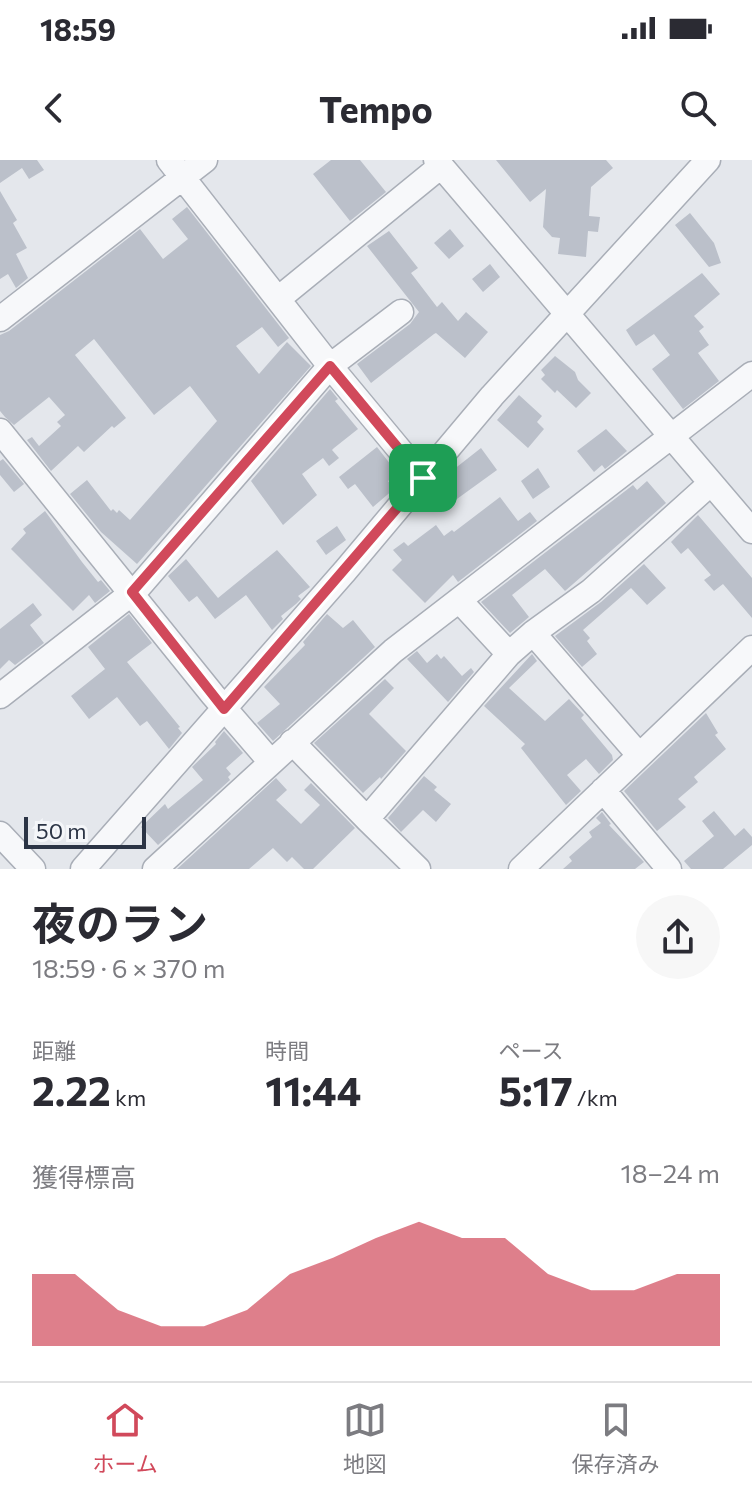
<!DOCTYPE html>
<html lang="ja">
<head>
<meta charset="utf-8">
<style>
  :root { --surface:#fff; --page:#f7f7f7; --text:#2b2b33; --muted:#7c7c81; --line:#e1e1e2; --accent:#d1495b }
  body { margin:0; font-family:Commissioner,"Noto Sans JP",sans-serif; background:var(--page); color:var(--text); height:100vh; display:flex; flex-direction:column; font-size:30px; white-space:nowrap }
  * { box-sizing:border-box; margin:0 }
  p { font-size:26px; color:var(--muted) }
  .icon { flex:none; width:44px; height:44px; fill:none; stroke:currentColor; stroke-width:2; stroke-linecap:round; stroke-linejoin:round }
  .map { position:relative; height:709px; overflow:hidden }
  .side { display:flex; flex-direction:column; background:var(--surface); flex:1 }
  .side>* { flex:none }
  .scale { position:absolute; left:24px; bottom:20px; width:122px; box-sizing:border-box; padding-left:8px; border:4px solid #2b3445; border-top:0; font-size:22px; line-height:28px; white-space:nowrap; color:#2b3445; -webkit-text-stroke:6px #f4f6f9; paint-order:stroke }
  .pin { position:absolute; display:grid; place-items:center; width:68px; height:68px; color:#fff; margin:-34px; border-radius:16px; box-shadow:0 4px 12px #0006 }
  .round { display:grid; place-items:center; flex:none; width:84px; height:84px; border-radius:42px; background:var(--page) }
  .overview { display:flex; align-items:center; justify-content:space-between; height:136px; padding:0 32px }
  h1 { font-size:44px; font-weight:700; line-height:60px }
  .metrics { display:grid; grid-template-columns:repeat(3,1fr); gap:12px; height:136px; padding:8px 32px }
  .metrics div { display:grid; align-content:center }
  .metrics b { font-size:40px; font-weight:700 }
  .metrics small { font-size:22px; font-weight:400 }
  .metrics p { font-size:22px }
  .chart { height:224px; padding:16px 32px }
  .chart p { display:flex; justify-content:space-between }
  .chart svg { width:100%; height:144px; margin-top:8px; fill:var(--accent); opacity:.7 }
  .status { display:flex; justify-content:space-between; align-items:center; height:56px; padding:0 40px; background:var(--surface); direction:ltr }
  .status svg { height:22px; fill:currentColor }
  header { display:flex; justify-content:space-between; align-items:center; height:104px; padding:0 32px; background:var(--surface); font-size:36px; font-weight:700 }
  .tabs { display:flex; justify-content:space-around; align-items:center; height:112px; border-top:2px solid var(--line); background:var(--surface); font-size:22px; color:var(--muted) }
  .tabs a { display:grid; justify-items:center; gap:4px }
  .tabs .on { color:var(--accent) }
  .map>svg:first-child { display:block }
  .building { fill:#bbc0ca }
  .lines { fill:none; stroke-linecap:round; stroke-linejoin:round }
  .minor-casing { stroke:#a9aeb7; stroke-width:27 }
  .minor { stroke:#f7f8fa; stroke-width:24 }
  .route-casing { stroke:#fff; stroke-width:16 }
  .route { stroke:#d1495b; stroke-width:10 }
</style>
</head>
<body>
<div class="status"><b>18:59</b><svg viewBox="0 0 49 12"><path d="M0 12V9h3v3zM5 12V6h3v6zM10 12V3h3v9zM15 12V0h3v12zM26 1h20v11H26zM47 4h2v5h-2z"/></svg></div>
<header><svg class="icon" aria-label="back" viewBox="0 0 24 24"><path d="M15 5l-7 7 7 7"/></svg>Tempo<svg class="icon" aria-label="search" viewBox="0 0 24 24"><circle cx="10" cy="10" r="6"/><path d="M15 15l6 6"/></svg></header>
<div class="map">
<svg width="752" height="709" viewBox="0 0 752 709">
  <rect width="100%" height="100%" fill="#e4e7ec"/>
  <path class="building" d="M0,0H37L44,10L29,19L22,8L0,23Z
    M331,0H360L386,32L350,61L313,14Z
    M496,0H606L613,8L591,27L589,56L600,57L598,72L588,71L586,97L558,94L560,78L552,77L543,67L546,29L530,42Z
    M0,31L17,60L13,63L27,88L16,94L28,118L16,128L8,114L0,119Z
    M187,47L289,178L278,187L262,167L236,186L259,214L287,182L311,206L137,404L101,372L70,334L87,320L111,351L113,349L117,353L119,350L130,360L217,261L190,226L154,255L94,179L75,195L126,258L114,268L112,266L84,292L78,286L51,311L27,280L32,277L39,286L61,266L57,262L65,255L49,237L14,265L5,257L0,251V175L9,171L140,69L163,99L188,79L172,59Z
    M690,53L714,83L721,103L709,107L675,65Z
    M450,69L464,86L449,99L434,83Z
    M389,71L418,108L411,113L437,147L442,142L458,161L466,152L488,172L465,198L436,173L434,174L371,223L357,204L410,164L419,152L367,86Z
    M490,104L500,117L483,132L472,119Z
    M702,113L720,134L694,156L704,167L699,171L709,185L698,193L719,221L683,249L652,209L670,195L654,174L636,186L626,170Z
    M555,196L575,212L578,220L591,233L576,248L557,230L555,233L541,219L545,215L541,210Z
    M330,229L338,239L335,241L358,269L334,288L332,290L339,298L329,306L323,298L302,314L317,335L283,365L251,321Z
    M519,235L542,256L537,262L544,269L528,288L497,260Z
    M606,269L627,291L605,309L602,305L594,312L577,291Z
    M377,287L398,314L388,321L394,329L373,347L355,324L348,329L339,317Z
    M481,288L497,310L450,344L438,330L457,316L453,310Z
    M3,299L24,324L14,332L0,315V301Z
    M538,308L550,327L533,339L521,321Z
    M647,321L666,343L565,431L545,409L512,435L529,457L510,473L481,442L633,325L637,330Z
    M500,337L518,361L530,352L537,361L458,422L453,415L425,443L392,410L402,400L393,390L404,382L408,386L436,365L444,376L452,370L454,372Z
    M45,351L82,402L98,422L101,420L110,431L95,443L89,435L73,451L11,389L26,373L23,369Z
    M698,355L752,418V458L723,424L714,431L704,420L711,415L688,388L681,394L671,382Z
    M337,366L346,380L326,395L316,381Z
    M277,390L310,427L298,436L301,439L296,444L281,456L283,459L272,470L246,435L215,459L197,436L189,442L168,416L186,399L218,438Z
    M644,404L666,428L647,445L631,428L583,470L590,478L587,481L597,494L582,507L555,476L601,442Z
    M33,443L42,455L30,465L44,483L15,505L9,500L0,509V469Z
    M129,454L152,483L127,502L180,567L178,568L182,573L169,589L147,561L140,566L117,537L89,559L71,536L105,509L88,487Z
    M327,454L343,468L353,460L375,487L273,581L257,563L280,544L264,527L305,485L303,482Z
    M417,491L427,503L437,494L441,499L444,496L462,516L471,508L474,512L448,542L407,499Z
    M532,494L537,501L509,528L545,561L569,539L584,555L581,558L612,595L613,600L599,614L586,599L567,615L581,631L566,645L521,588L525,584L484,546Z
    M385,519L394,528L369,554L406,591L381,619L380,617L363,633L314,583Z
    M706,553L718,573L715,575L726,589L694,617L698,622L678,639L686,647L657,671L624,631Z
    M224,571L243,593L226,608L231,614L228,617L230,620L158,685L141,667L165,644L168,649L203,620L192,607L216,584L215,582Z
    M424,616L437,627L434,630L451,644L436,662L423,650L401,672L388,658Z
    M276,618L287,630L276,640L301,664L320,645L304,630L311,623L355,668L313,709H304L292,697L287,702L273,688L249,709H177Z
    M714,651L735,676L744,668L752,677V685L723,709H691L684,701L714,676L702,661Z
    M602,652L611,664L609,665L644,702L635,709H563L572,701L569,697L592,677L589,672L601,663L596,658Z"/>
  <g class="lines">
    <g class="minor-casing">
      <path id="minor" d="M169,0L330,206L423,318
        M436,0L752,371
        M278,139L441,6
        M0,159L205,0
        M0,271L213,535L270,601
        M459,440L509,494L533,473L591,431L711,323
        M533,473L639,595
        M0,536L137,429L330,206L401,152
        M292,582L367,659L509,494
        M603,630L669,709
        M367,659L418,709
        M0,674L33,709
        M83,709L345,411L492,236L708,0
        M155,709L393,491L752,214
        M521,709L752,488"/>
    </g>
    <use href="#minor" class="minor"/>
  </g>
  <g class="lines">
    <g class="route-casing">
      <path id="route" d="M330,206L423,318L224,549L132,432Z"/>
    </g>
    <use href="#route" class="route"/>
  </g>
</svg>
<div class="scale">50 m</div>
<div class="pin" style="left:423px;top:318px;background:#1e9e55"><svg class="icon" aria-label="arrive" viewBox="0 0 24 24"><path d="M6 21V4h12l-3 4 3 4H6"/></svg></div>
</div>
<section class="side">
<div class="overview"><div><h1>夜のラン</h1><p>18:59 · 6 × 370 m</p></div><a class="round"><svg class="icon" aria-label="share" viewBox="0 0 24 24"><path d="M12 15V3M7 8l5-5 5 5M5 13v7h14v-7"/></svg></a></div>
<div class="metrics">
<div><p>距離</p><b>2.22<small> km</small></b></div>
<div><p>時間</p><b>11:44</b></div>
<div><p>ペース</p><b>5:17<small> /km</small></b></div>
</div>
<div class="chart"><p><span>獲得標高</span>18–24 m</p>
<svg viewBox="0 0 160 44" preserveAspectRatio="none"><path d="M0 44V22L10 22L20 33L30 38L40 38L50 33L60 22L70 17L80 11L90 6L100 11L110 11L120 22L130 27L140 27L150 22L160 22V44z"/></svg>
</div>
</section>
<nav class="tabs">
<a class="on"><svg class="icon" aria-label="home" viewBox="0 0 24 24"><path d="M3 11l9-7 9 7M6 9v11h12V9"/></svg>ホーム</a>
<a><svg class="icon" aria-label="map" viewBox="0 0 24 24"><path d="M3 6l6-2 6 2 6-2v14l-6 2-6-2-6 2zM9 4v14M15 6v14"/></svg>地図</a>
<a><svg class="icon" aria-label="saved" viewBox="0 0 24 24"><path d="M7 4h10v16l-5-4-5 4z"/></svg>保存済み</a>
</nav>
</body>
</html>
